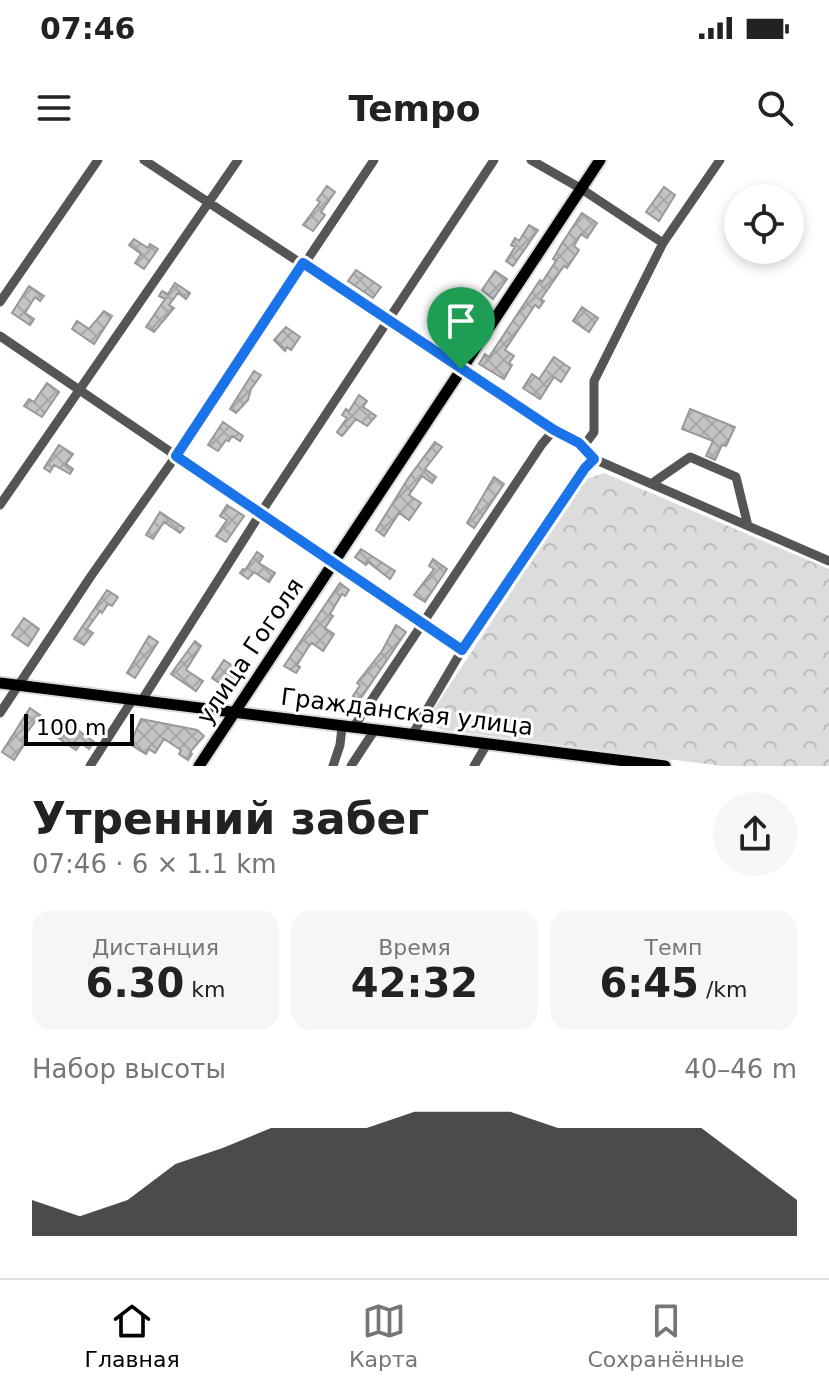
<!DOCTYPE html>
<html lang="ru">
<head>
<meta charset="utf-8">
<style>
  :root { --surface:#fff; --page:#f6f6f6; --text:#222; --muted:#767676; --line:#e0e0e0; --accent:#000 }
  body { margin:0; font-family:"DejaVu Sans",sans-serif; background:var(--page); color:var(--text); height:100vh; display:flex; flex-direction:column; font-size:30px; white-space:nowrap }
  * { box-sizing:border-box; margin:0 }
  p { font-size:26px; color:var(--muted) }
  .icon { flex:none; width:44px; height:44px; fill:none; stroke:currentColor; stroke-width:2; stroke-linecap:round; stroke-linejoin:round }
  .map { position:relative; height:606px; overflow:hidden }
  .panel { display:flex; flex-direction:column; background:var(--surface); flex:1 }
  .panel>* { flex:none }
  .buttons { position:absolute; left:724px; top:24px; display:grid; gap:16px }
  .buttons a { display:grid; place-items:center; width:80px; height:80px; border-radius:50%; background:var(--surface); box-shadow:0 4px 12px #0003; font-size:40px }
  .scale { position:absolute; left:24px; bottom:20px; width:110px; box-sizing:border-box; padding-left:8px; border:4px solid #000; border-top:0; font-size:22px; line-height:28px; white-space:nowrap; color:#000; -webkit-text-stroke:6px #fff; paint-order:stroke }
  .pin { position:absolute; display:grid; place-items:center; width:68px; height:68px; color:#fff; margin:-82px -34px; border-radius:50% 50% 50% 0; rotate:-45deg; box-shadow:0 0 8px #0007 }
  .pin .icon { rotate:45deg }
  .round { display:grid; place-items:center; flex:none; width:84px; height:84px; border-radius:42px; background:var(--page) }
  .summary { display:flex; align-items:center; justify-content:space-between; height:136px; padding:0 32px }
  h1 { font-size:44px; font-weight:700; line-height:60px }
  .stats { display:grid; grid-template-columns:repeat(3,1fr); gap:12px; height:136px; padding:8px 32px }
  .stats div { display:grid; align-content:center; border-radius:20px; background:var(--page); text-align:center }
  .stats b { font-size:40px; font-weight:700 }
  .stats small { font-size:22px; font-weight:400 }
  .stats p { font-size:22px }
  .chart { height:224px; padding:16px 32px }
  .chart p { display:flex; justify-content:space-between }
  .chart svg { width:100%; height:144px; margin-top:8px; fill:var(--accent); opacity:.7 }
  .status { display:flex; justify-content:space-between; align-items:center; height:56px; padding:0 40px; background:var(--surface); direction:ltr }
  .status svg { height:22px; fill:currentColor }
  header { display:flex; justify-content:space-between; align-items:center; height:104px; padding:0 32px; background:var(--surface); font-size:36px; font-weight:700 }
  .menu { display:flex; justify-content:space-around; align-items:center; height:112px; border-top:2px solid var(--line); background:var(--surface); font-size:22px; color:var(--muted) }
  .menu a { display:grid; justify-items:center; gap:4px }
  .menu .current { color:var(--accent) }
  .map>svg:first-child { display:block }
  .forest { fill:url(#forest-crowns) }
  .building { fill:url(#building-cross-hatch); stroke:#999; stroke-width:2 }
  .lines { fill:none; stroke-linecap:round; stroke-linejoin:round }
  .major-casing { stroke:#dbdbdb; stroke-width:15 }
  .minor { stroke:#555; stroke-width:9 }
  .major { stroke:#000; stroke-width:11 }
  .route-casing { stroke:#fff; stroke-width:16 }
  .route { stroke:#1a73e8; stroke-width:10 }
  .labels { text-anchor:middle; dominant-baseline:central; stroke-width:6; stroke-linejoin:round; paint-order:stroke }
  .street-label { font-size:24px; fill:#000; stroke:#fff }
</style>
</head>
<body>
<div class="status"><b>07:46</b><svg viewBox="0 0 49 12"><path d="M0 12V9h3v3zM5 12V6h3v6zM10 12V3h3v9zM15 12V0h3v12zM26 1h20v11H26zM47 4h2v5h-2z"/></svg></div>
<header><svg class="icon" aria-label="menu" viewBox="0 0 24 24"><path d="M4 6h16M4 12h16M4 18h16"/></svg>Tempo<svg class="icon" aria-label="search" viewBox="0 0 24 24"><circle cx="10" cy="10" r="6"/><path d="M15 15l6 6"/></svg></header>
<div class="map">
<svg width="829" height="606" viewBox="0 0 829 606">
  <defs>
    <pattern id="forest-crowns" width="20" height="18" patternUnits="userSpaceOnUse" patternTransform="scale(2)"><rect width="20" height="18" fill="#dcdcdc"/><path d="M2 6a3 3 0 1 1 6 0M12 15a3 3 0 1 1 6 0" fill="none" stroke="#bbb"/></pattern>
    <pattern id="building-cross-hatch" width="8" height="8" patternUnits="userSpaceOnUse" patternTransform="scale(2)"><rect width="8" height="8" fill="#c4c4c4"/><path d="M0 0l8 8M0 8l8-8" fill="none" stroke="#a7a7a7"/></pattern>
  </defs>
  <rect width="100%" height="100%" fill="#fff"/>
  <path class="forest" d="M604,313L829,409V606H722L452,571C434,569 427,565 435,547L586,319Z"/>
  <path class="building" d="M327,26L335,32L321,52L325,55L313,71L303,65L320,42L317,40Z
    M664,27L675,35L659,61L646,52Z
    M582,53L597,63L587,78L581,74L574,86L579,90L567,108L564,106L541,139L544,141L539,148L535,145L505,190L514,196L509,203L512,205L504,219L479,204L485,194L489,197L540,120L542,122L556,101L553,99L561,85Z
    M529,65L538,70L513,106L506,101L515,87L511,85L515,78L519,81Z
    M134,79L148,88L150,84L158,89L144,109L135,103L141,94L129,85Z
    M356,110L381,127L373,138L348,121Z
    M495,111L507,119L493,139L482,130Z
    M175,123L190,133L186,139L178,133L169,145L174,148L154,172L146,167L165,139L159,136L162,131L168,134Z
    M29,126L44,136L40,141L35,137L25,153L34,159L30,165L12,153Z
    M582,147L598,158L589,172L573,161Z
    M104,151L112,156L94,184L72,169L77,161L89,169Z
    M286,167L300,177L291,190L287,187L285,191L274,180Z
    M554,197L570,208L561,222L554,217L540,239L523,228L532,214L539,219Z
    M254,211L261,215L251,229L248,240L236,253L230,249Z
    M47,223L59,232L42,257L24,246L29,239L34,242Z
    M359,235L367,241L363,247L376,256L367,266L356,259L342,276L337,272L347,258L342,255L346,249L349,251Z
    M690,249L735,267L726,286L722,285L715,300L706,296L713,281L682,269Z
    M223,262L243,276L240,281L232,276L229,281L226,280L218,291L208,285Z
    M435,282L442,287L425,309L436,317L432,323L422,316L409,335L421,343L409,360L399,353L384,376L376,370L409,317Z
    M59,285L73,294L66,304L73,309L70,314L54,305L50,312L44,308Z
    M494,317L504,324L474,368L467,363Z
    M227,345L244,356L226,382L216,376L227,360L220,356Z
    M160,352L184,368L180,373L164,362L153,379L146,375Z
    M361,389L395,411L390,419L368,402L366,405L355,397Z
    M257,392L263,396L259,403L275,413L269,422L254,412L248,419L240,413L243,409L245,410Z
    M433,399L447,409L425,442L414,435L434,409L429,406Z
    M340,423L349,430L345,436L342,434L330,454L333,456L325,468L334,474L323,491L312,483L309,486L297,505L300,507L296,513L284,506Z
    M107,430L118,437L112,446L108,444L102,453L100,451L87,469L93,473L84,485L74,479Z
    M24,458L39,469L28,486L12,475Z
    M396,465L406,472L359,541L353,536L360,525L357,523L382,491Z
    M149,476L158,482L135,518L127,513Z
    M195,481L201,486L186,510L203,521L196,531L171,514Z
    M224,500L236,508L231,516L240,522L233,533L212,518Z
    M30,548L40,555L22,579L26,582L14,600L2,592Z
    M141,559L197,570L204,576L190,592L192,594L188,600L179,594L181,590L164,579L155,593L149,589L146,594L130,584Z
    M71,565L94,582L89,589L81,583L76,590L57,577L60,572L64,575Z"/>
  <g class="lines">
    <g class="major-casing">
      <path id="major" d="M0,523L665,606
        M199,606L600,0"/>
    </g>
    <path class="minor" d="M144,0L554,270L579,283L594,299L829,401
      M531,0L580,28L663,83
      M0,142L98,0
      M0,176L462,490
      M583,287L594,272V221L663,83L720,0
      M651,324L690,297L736,317L748,366
      M0,345L238,0
      M142,540L260,354L494,0
      M0,553L91,416L176,296L374,0
      M353,568L542,284L554,270
      M412,575L462,490L585,308L594,299
      M90,606L133,539
      M333,606L340,585L342,567
      M351,606L374,571
      M474,606L487,584"/>
    <use href="#major" class="major"/>
  </g>
  <g class="lines">
    <g class="route-casing">
      <path id="route" d="M303,103L554,270L579,283L594,299L585,308L462,490L176,296Z"/>
    </g>
    <use href="#route" class="route"/>
  </g>
  <g class="labels">
    <g class="street-label">
      <text transform="translate(250 491) rotate(-56)">улица Гоголя</text>
      <text transform="translate(407 552) rotate(7)">Гражданская улица</text>
    </g>
  </g>
</svg>
<div class="buttons">
<a><svg class="icon" aria-label="locate" viewBox="0 0 24 24"><circle cx="12" cy="12" r="6"/><path d="M12 2v4M12 18v4M2 12h4M18 12h4"/></svg></a>
</div>
<div class="scale">100 m</div>
<div class="pin" style="left:461px;top:209px;background:#1e9e55"><svg class="icon" aria-label="arrive" viewBox="0 0 24 24"><path d="M6 21V4h12l-3 4 3 4H6"/></svg></div>
</div>
<section class="panel">
<div class="summary"><div><h1>Утренний забег</h1><p>07:46 · 6 × 1.1 km</p></div><a class="round"><svg class="icon" aria-label="share" viewBox="0 0 24 24"><path d="M12 15V3M7 8l5-5 5 5M5 13v7h14v-7"/></svg></a></div>
<div class="stats">
<div><p>Дистанция</p><b>6.30<small> km</small></b></div>
<div><p>Время</p><b>42:32</b></div>
<div><p>Темп</p><b>6:45<small> /km</small></b></div>
</div>
<div class="chart"><p><span>Набор высоты</span>40–46 m</p>
<svg viewBox="0 0 160 44" preserveAspectRatio="none"><path d="M0 44V33L10 38L20 33L30 22L40 17L50 11L60 11L70 11L80 6L90 6L100 6L110 11L120 11L130 11L140 11L150 22L160 33V44z"/></svg>
</div>
</section>
<nav class="menu">
<a class="current"><svg class="icon" aria-label="home" viewBox="0 0 24 24"><path d="M3 11l9-7 9 7M6 9v11h12V9"/></svg>Главная</a>
<a><svg class="icon" aria-label="map" viewBox="0 0 24 24"><path d="M3 6l6-2 6 2 6-2v14l-6 2-6-2-6 2zM9 4v14M15 6v14"/></svg>Карта</a>
<a><svg class="icon" aria-label="saved" viewBox="0 0 24 24"><path d="M7 4h10v16l-5-4-5 4z"/></svg>Сохранённые</a>
</nav>
</body>
</html>
